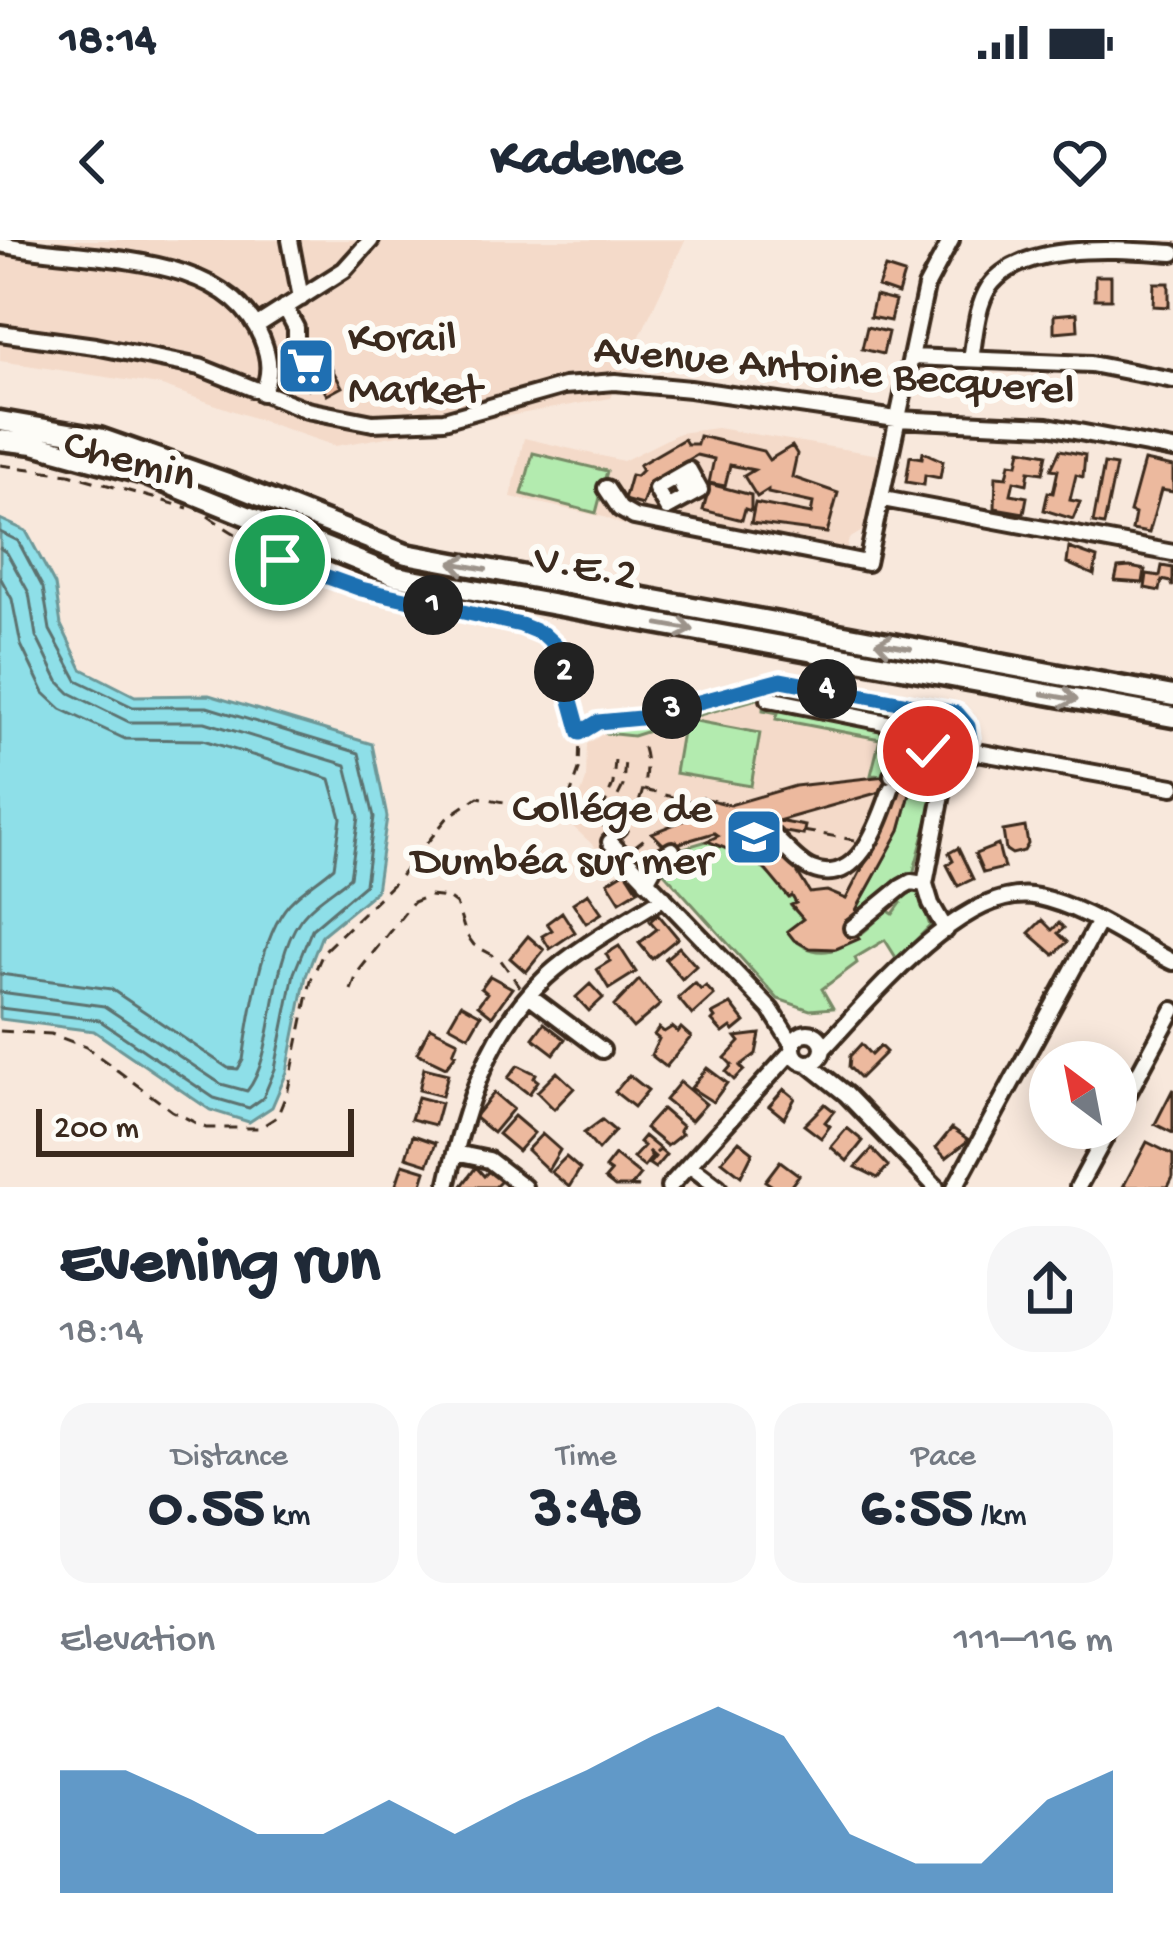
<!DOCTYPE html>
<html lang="en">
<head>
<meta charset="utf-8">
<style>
  :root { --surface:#fff; --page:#f6f6f7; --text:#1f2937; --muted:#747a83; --accent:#1f6fb2 }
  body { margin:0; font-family:"Gochi Hand",sans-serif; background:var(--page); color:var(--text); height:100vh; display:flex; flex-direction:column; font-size:45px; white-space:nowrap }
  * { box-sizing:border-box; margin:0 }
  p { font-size:39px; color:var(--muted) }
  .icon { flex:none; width:66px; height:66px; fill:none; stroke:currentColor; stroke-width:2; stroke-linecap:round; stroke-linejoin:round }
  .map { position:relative; height:947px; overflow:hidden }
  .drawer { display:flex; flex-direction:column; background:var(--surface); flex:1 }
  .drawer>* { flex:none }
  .needle { width:78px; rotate:328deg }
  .fabs { position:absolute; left:1029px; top:801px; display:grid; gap:24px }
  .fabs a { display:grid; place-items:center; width:108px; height:108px; border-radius:50%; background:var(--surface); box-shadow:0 6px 30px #0003; font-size:60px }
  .scale { position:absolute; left:36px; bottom:30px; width:318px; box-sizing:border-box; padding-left:12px; border:6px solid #3b2a1e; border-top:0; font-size:33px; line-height:42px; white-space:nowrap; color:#3b2a1e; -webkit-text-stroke:9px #fdfcf7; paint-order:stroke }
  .pin { position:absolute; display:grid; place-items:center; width:102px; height:102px; color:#fff; margin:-51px; border:6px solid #fff; border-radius:50%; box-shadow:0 3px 12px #0007 }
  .km { position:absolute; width:60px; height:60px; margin:-30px; border-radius:50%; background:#222; color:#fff; font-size:33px; line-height:60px; text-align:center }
  .round { display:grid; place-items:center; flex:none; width:126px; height:126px; border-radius:48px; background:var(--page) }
  .head { display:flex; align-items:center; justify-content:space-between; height:204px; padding:0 60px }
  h1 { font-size:66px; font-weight:700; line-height:90px }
  .figures { display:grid; grid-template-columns:repeat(3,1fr); gap:18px; height:204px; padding:12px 60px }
  .figures div { display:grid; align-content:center; border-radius:30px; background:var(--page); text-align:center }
  .figures b { font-size:60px; font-weight:700 }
  .figures small { font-size:33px; font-weight:400 }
  .figures p { font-size:33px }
  .chart { height:336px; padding:24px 60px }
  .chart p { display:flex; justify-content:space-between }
  .chart svg { width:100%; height:216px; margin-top:12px; fill:var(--accent); opacity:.7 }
  .status { display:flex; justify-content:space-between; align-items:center; height:84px; padding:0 60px; background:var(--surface); direction:ltr }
  .status svg { height:33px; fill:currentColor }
  header { display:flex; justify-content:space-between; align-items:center; height:156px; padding:0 60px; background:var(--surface); font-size:54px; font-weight:700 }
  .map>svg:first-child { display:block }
  .built { fill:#f4dac9 }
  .green { fill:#b3ebaf; stroke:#778a66; stroke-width:3 }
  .water { fill:#8edfe8; stroke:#6d9797; stroke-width:3 }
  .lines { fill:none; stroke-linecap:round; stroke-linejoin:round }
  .shore { stroke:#5c726f; stroke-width:3 }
  .building { fill:#ecb99e; stroke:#3b2a1e; stroke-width:3; fill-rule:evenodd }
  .minor-casing { stroke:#3b2a1e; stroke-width:22 }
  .highway-casing { stroke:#3b2a1e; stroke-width:27 }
  .path { stroke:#3b2a1e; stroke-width:3; stroke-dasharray:12 9; stroke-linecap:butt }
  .minor { stroke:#fdfcf7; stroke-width:14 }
  .highway { stroke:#fdfcf7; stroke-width:18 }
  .oneway { stroke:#9c938a }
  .route-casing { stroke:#fff; stroke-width:24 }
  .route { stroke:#1f6fb2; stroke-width:15 }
  .labels { text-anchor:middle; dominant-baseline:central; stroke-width:12; stroke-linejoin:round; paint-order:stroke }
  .poi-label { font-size:45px; fill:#3b2a1e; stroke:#fdfcf7; text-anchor:start }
  .street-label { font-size:45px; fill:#3b2a1e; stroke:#fdfcf7 }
</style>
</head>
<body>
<div class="status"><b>18:14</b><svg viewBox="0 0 49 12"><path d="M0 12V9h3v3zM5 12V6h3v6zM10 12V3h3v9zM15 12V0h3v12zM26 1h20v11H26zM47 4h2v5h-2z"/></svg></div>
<header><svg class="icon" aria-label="back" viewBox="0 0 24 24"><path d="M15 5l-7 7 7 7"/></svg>Kadence<svg class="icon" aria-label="heart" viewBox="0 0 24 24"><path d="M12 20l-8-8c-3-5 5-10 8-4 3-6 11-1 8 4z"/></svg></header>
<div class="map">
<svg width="1173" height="947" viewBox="0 0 1173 947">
  <rect width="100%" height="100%" fill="#f8e8dc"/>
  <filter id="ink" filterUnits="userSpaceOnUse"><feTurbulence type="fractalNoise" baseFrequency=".00833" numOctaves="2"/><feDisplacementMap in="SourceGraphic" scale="24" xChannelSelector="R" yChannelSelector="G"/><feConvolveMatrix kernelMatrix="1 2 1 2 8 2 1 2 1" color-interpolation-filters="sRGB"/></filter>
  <g filter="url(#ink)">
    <path class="built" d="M0,0H685L611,158L335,206L159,145L0,121Z
      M717,188L885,216L869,287L849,299L843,322L620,284L604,277L511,257L524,198L623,221L679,193Z
      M784,443L957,476L968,494L960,511L944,522L913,634L930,686L897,719L885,700L855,719L857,723L822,749L833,768L810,770L778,759L672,644L649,656L570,584L586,540L587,504L605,493Z"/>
    <path class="green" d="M533,213L607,231L596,273L522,254Z
      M784,443L957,476L968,494L960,511L944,522L913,634L858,674L856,670L900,590L913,543L923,536L871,535L880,499L776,479L778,473L763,470L764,457L685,479L760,493L751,546L675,533L684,480L633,496L605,493Z
      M707,601C744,611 766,626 789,657L792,656L796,663L791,666L803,679L788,692C822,734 860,698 887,670L893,674L901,663L897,660L909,650L919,653L930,686L897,719L885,700L855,718L857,723L822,749L833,768L810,770L778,759L659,627L683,608Z"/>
    <path class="water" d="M0,279L26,291L55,345L61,385L82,429L135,456L209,455L372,504L387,577L376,651L322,695L306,736L287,832L272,867L249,882L210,870L94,791L0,779Z"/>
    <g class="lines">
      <path class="shore" d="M0,292L18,301L43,348L50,390L77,440L133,467H207L359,513L374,577L365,644L312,689L294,733L275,829L263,858L249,868L214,858L99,780L0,768
        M0,308L7,313L29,353L36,396L58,441L70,453L129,482H205L346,525L359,577L350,637C335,650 312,663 300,680C268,726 276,816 247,851L221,844L104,766L0,752
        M0,337L12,359L21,405L44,453L61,469L125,499L203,500L330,539L341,578L334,627C319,640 302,650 289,664C261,695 249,779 243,820L238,829L228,828L111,749L0,734"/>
    </g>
    <path class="building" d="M885,28L904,34L898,54L878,47Z
      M1095,36H1111V59H1095Z
      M1154,43H1169V67L1153,66Z
      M875,56L895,61L890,81L870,77Z
      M1077,73L1078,90L1054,92V75Z
      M867,87L888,92L883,114L862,109Z
      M317,102L342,147L327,155L319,142L308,149L296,142L284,121Z
      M699,196L763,211L769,220L792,206L797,214L792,237L838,253L827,293L751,283L755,263L811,274L813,263L768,253V250L757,257L744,236L754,230L730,225L725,246L709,243L714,219L697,215L650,242L642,265L624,260L631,235L636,236L642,230L639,225L684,199L687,204H697Z
      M1021,209L1047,214L1043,233L1029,231L1027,244L1014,241L1011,254L1027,257L1024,273L995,268L996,236L1007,237L1010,223L1018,224Z
      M1060,210L1085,215L1083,237L1076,235L1070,260L1080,262L1073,279L1044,270L1048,252L1053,253L1058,230L1051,229Z
      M923,212L943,221L940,238L925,235L924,245L906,242L910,216L922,218Z
      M1144,221L1173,227V252L1161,250L1149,293L1132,290L1135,274L1130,272Z
      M1104,224L1116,226L1104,285L1093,283Z
      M710,244L751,255V271L745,269L742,280L703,270Z
      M1069,308L1097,318L1094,335L1067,323Z
      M1162,326L1173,328V347L1171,342L1162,340L1160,351L1145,348L1147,334L1160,336Z
      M1130,327L1145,330L1143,343L1115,341L1118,328Z
      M913,533L924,536L913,543L900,590L856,670L858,674L845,681L859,699L836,709L809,708L794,700L787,691L803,679L791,665L796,663L792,656L789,658L759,622L707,601L718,596L714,593L666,607L652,593L705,572L698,571L703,558L730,565L795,546ZM894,548V563L887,581L846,659L827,651L810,653L793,625L766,599L738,590L750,586L803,595L805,586L778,581Z
      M1025,587L1028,604L1024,611L1012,614L1006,610L1003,591Z
      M998,605L1004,628L983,633L975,614Z
      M958,608L973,639L958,646L947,625L953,621L949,613Z
      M626,631L638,650L620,661L608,642Z
      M588,653L602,673L586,683L573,663Z
      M562,672L575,692L550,709L542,696L552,690L547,683Z
      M658,674L678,698L652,719L639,703L657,689L650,681Z
      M1042,680L1052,690L1059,683L1064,688L1058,693L1067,702L1054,715L1029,693Z
      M528,696L544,710L526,732L510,718Z
      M619,706L636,732L609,749L597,729L610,721L606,714Z
      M679,707L696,726L682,739L665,719Z
      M490,736L512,748L492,776L478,765L487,753L481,748Z
      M639,740L660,765L633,788L614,766Z
      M695,743L701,750L706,746L714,755L692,775L678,758Z
      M590,744L603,758L589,771L576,757Z
      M461,764L481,775L469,796L449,785Z
      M731,764L745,782L734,791L731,787L723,793L712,781L715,778L712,774Z
      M544,783L565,799L554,814L533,798Z
      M430,787L458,801L453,813L456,814L446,827L417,813Z
      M672,787L678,792L681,788L691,797L666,827L651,815L659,799L654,795L659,788L664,792Z
      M760,794L756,814L740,826L744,830L734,840L726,832L732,825L725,818L740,802L736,797Z
      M861,804L871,815L880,806L886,812L860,838L849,827L850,816Z
      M518,825L536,834L534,838L538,841L529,854L508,838Z
      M424,828L448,834L442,856L419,850Z
      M707,828L727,843L713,862L691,848Z
      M557,832L574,848L554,869L537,852Z
      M629,835L648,850L634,867L615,852Z
      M680,842L706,864L691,881L665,860Z
      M784,849L795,858L784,878L769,866Z
      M1173,849V893L1155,884Z
      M494,853L513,869L493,893L474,877Z
      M418,857L441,863L435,885L411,879Z
      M825,864L834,871L825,882L830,886L821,898L804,885Z
      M662,869L682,886L679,891L682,894L667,906L645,888Z
      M514,876L534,893L518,911L498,894Z
      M602,880L615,891L598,910L584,893Z
      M847,888L863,901L847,921L831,907Z
      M952,888L969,900L946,918L936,908Z
      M542,894L560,910L548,930L527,910Z
      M413,895L436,903L428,924L406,917Z
      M644,896L660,909L656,913L660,910L666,915L655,928L649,924L655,917L648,911L652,917L644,927L633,918L644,906L639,902Z
      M739,901L753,912L741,936L722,921Z
      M1147,902L1173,915V937L1168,947H1123Z
      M872,909L888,926L878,938L856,927Z
      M615,915L640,935L632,945L639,947H615L605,939L611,932L605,928Z
      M566,917L580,929L569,947L551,932Z
      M780,921L799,935L790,947H774L765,941Z
      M403,924L426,931L421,947L396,945Z
      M476,927L484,936L490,930L502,940L495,947H461Z"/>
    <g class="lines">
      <g class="minor-casing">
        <path id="minor" d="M290,0L301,58
          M0,4C79,22 226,7 262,99C270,119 271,135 262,153
          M285,67L296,88V106
          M256,86L344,30L371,0
          M0,93L95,106L200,127L307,170L373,183L444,180L564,146L615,142L690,149L896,179L1048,186L1173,210
          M911,117L1091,124L1173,140
          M971,119C975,97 976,67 989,47C1022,0 1121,10 1173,13
          M689,230L700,250L667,268L656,249Z
          M686,242L689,247L683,249L681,244Z
          M606,248L620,269L634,277L867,323L926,47L951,0
          M883,259L1173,313
          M769,459L903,486L939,510L947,528
          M892,535L908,512L911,491
          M768,591C781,602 797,623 812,629C859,648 880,580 891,549
          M610,602L771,770L793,805
          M646,641L659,618L672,610
          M852,688L902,647L911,642L925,644
          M946,690L931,664L925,644L947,528L977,512L1173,547
          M530,756L602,810
          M793 808a15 15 0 1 1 30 0a15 15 0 1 1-30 0Z
          M824,808C870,760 965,641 1038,657C1085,667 1131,701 1173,722
          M807,823L846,854L936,947
          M1116,876L1173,770
          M455,913L489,920L524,947
          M689,925L718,947
          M447,947C464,871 487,792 546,737C580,706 625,682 664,657
          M669,947L793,810
          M955,947L1098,683
          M1078,947L1110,888"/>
      </g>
      <g class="highway-casing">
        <path id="highway" d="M0,181L99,198L230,244L406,314L1173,456
          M0,200L34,204L144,234L396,336L1173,477"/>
      </g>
      <path class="path" d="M0,225L69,234L188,268
        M208,276C304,344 409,360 521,385L543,394L557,406L580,493
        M615,520L613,544L598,582L603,586L623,546L625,520
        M644,550L701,564
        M551,570L568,561L579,530L580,493L598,482L641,478L781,440L957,473L968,486L969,503
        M803,591L855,600
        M621,598L626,593C638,566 652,537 643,508L648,505
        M634,607L652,593
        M351,750L358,732L413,662L429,656L448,658L456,664L466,694L474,705L500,719L520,747
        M0,791L51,794L86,807L172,871L206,888H259L277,877L288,850L311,740L324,711L397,640L448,577L478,557L588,578"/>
      <use href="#minor" class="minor"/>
      <use href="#highway" class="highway"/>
    </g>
    <defs><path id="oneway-shaft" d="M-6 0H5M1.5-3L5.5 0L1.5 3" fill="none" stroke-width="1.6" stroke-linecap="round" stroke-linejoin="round" transform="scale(3)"/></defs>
    <g class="oneway">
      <use href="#oneway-shaft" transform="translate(468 326) rotate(-169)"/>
      <use href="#oneway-shaft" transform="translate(676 387) rotate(10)"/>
      <use href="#oneway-shaft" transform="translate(893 405) rotate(-170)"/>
      <use href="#oneway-shaft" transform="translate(1060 457) rotate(10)"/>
    </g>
  </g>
  <g class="lines" filter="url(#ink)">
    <g class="route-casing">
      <path id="route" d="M280,320L361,349L521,385L543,394L556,406L580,493L598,482L640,478L781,440L957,473L968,486L970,499L960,518L947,528L928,511"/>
    </g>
    <use href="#route" class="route"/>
  </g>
  <defs>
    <g id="supermarket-square" transform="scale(3)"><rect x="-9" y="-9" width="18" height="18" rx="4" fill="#1f6fb2" stroke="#fdfcf7"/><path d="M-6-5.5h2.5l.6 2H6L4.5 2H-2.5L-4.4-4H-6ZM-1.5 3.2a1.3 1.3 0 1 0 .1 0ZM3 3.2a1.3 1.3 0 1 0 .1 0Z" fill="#fff"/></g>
    <g id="school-square" transform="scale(3)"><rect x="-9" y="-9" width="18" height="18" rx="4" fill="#1f6fb2" stroke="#fdfcf7"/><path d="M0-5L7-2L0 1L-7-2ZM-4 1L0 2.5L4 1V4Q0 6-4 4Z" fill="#fff"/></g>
  </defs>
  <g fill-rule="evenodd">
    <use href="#supermarket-square" x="306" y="126"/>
    <use href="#school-square" x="754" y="597"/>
  </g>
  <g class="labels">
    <g class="poi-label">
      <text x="348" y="100">Korail<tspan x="348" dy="52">Market</tspan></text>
      <text x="712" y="571" text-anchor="end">Collége de<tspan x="712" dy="52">Dumbéa sur mer</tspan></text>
    </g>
    <g class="street-label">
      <text transform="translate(834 133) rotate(5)">Avenue Antoine Becquerel</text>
      <text transform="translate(129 223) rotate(15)">Chemin</text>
      <text transform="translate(585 330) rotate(10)">V.E.2</text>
    </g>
  </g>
</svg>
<div class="fabs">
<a><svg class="needle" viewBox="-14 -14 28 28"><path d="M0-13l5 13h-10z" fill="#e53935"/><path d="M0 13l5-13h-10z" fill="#747a83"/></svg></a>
</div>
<div class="scale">200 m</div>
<div class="pin" style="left:280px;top:320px;background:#1e9e55"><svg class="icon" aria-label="arrive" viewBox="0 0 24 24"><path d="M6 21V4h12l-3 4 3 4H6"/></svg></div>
<div class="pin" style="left:928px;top:511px;background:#d93025"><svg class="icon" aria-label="check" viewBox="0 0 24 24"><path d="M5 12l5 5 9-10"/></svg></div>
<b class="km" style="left:433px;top:365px">1</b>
<b class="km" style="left:564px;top:432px">2</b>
<b class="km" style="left:672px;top:469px">3</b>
<b class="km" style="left:827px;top:449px">4</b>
</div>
<section class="drawer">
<div class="head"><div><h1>Evening run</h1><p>18:14</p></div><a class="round"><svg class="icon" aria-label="share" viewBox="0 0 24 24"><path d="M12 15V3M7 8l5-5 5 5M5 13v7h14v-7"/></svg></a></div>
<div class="figures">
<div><p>Distance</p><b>0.55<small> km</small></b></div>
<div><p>Time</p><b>3:48</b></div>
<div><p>Pace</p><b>6:55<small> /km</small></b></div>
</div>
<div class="chart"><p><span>Elevation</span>111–116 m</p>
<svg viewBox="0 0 160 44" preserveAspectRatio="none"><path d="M0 44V19L10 19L20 25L30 32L40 32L50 25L60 32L70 25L80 19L90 12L100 6L110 12L120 32L130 38L140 38L150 25L160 19V44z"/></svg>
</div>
</section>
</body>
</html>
